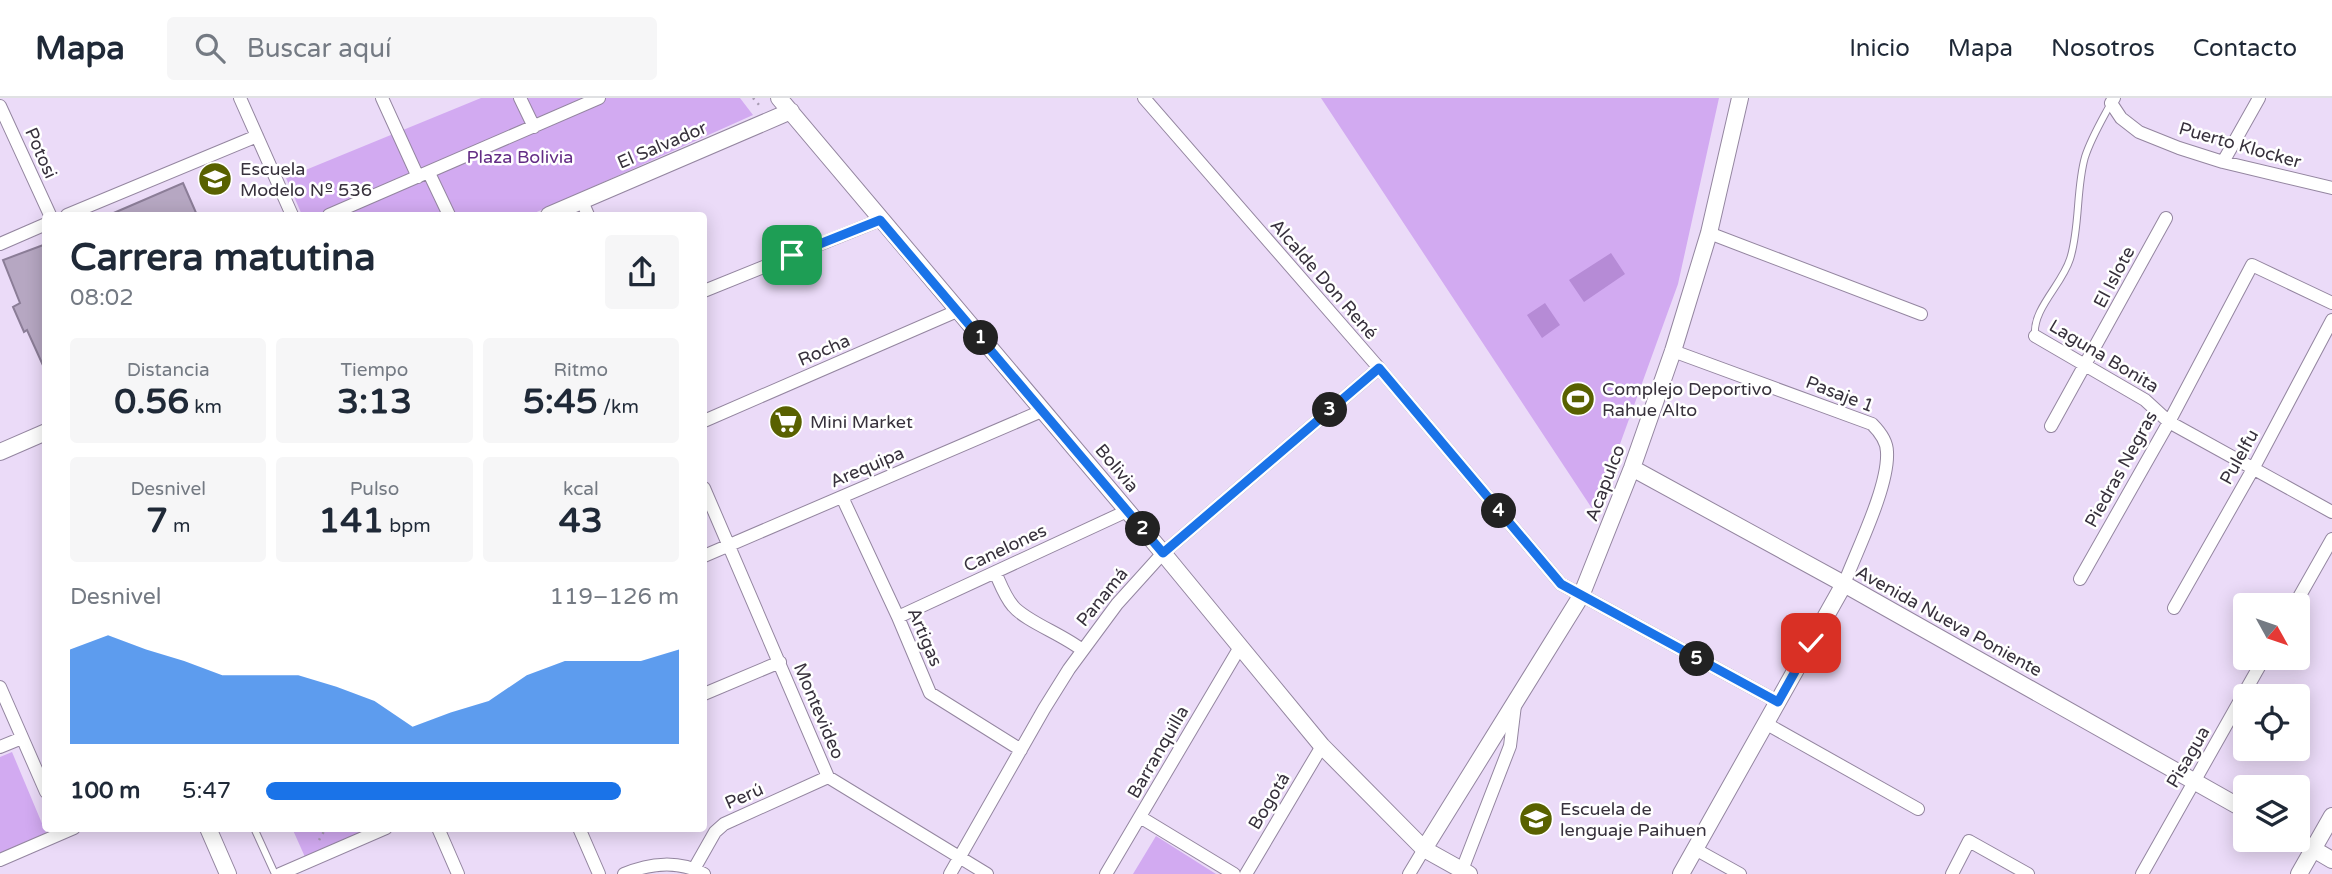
<!DOCTYPE html>
<html lang="es">
<head>
<meta charset="utf-8">
<style>
  :root { --surface:#fff; --page:#f6f6f7; --text:#1f2937; --muted:#747a83; --line:#e0e1e3; --accent:#1a73e8 }
  body { margin:0; font-family:"Varela Round",sans-serif; background:var(--page); color:var(--text); height:100vh; display:flex; flex-direction:column; font-size:26px; white-space:nowrap }
  * { box-sizing:border-box; margin:0 }
  p { font-size:23px; color:var(--muted) }
  .icon { flex:none; width:38px; height:38px; fill:none; stroke:currentColor; stroke-width:2; stroke-linecap:round; stroke-linejoin:round }
  .map { position:relative; flex:1; overflow:hidden }
  .sheet { position:absolute; left:42px; top:114px; width:665px; height:620px; display:flex; flex-direction:column; background:var(--surface); border-radius:7px; box-shadow:0 4px 18px #0003 }
  .sheet>* { flex:none }
  .needle { width:46px; rotate:130deg }
  .fabs { position:absolute; left:2233px; top:495px; display:grid; gap:14px }
  .fabs a { display:grid; place-items:center; width:77px; height:77px; border-radius:7px; background:var(--surface); box-shadow:0 4px 18px #0003; font-size:35px }
  .pin { position:absolute; display:grid; place-items:center; width:60px; height:60px; color:#fff; margin:-30px; border-radius:14px; box-shadow:0 4px 10px #0006 }
  .km { position:absolute; width:35px; height:35px; margin:-18px; border-radius:50%; background:#222; color:#fff; font-size:19px; line-height:35px; text-align:center }
  .round { display:grid; place-items:center; flex:none; width:74px; height:74px; border-radius:7px; background:var(--page) }
  .overview { display:flex; align-items:center; justify-content:space-between; height:119px; padding:0 28px }
  h1 { font-size:38px; font-weight:800; line-height:52px }
  .metrics { display:grid; grid-template-columns:repeat(3,1fr); gap:10px; height:119px; padding:7px 28px }
  .metrics div { display:grid; align-content:center; border-radius:7px; background:var(--page); text-align:center }
  .metrics b { font-size:35px; font-weight:800 }
  .metrics small { font-size:19px; font-weight:400 }
  .metrics p { font-size:19px }
  .chart { height:196px; padding:14px 28px }
  .chart p { display:flex; justify-content:space-between }
  .chart svg { width:100%; height:126px; margin-top:7px; fill:var(--accent); opacity:.7 }
  ul { padding:0 28px; list-style:none; font-size:23px }
  li { display:grid; grid-template-columns:112px 84px 1fr; align-items:center; height:52px }
  li i { height:18px; border-radius:9px; background:var(--accent) }
  header { display:flex; align-items:center; gap:42px; box-sizing:border-box; height:98px; padding:0 35px; background:var(--surface); border-bottom:2px solid var(--line) }
  header strong { font-size:33px }
  nav { display:flex; gap:38px; margin-inline-start:auto; font-size:24px }
  .search { width:490px; height:63px; background:var(--page); display:flex; align-items:center; gap:18px; box-sizing:border-box; padding:0 24px; border-radius:7px; color:var(--muted); font-size:26px }
  .map>svg:first-child { display:block }
  .green { fill:#d2aaf1 }
  .water { fill:#b68bd6 }
  .building { fill:#b6a7c2; stroke:#8b7d97; stroke-width:2 }
  .lines { fill:none; stroke-linecap:round; stroke-linejoin:round }
  .service-casing { stroke:#9486a0; stroke-width:8 }
  .minor-casing { stroke:#9486a0; stroke-width:14 }
  .tertiary-casing { stroke:#9486a0; stroke-width:18 }
  .path { stroke:#a79bb1; stroke-width:2.5; stroke-dasharray:2 5; stroke-linecap:butt }
  .service { stroke:#fff; stroke-width:6 }
  .minor { stroke:#fff; stroke-width:12 }
  .tertiary { stroke:#fff; stroke-width:16 }
  .route-casing { stroke:#fff; stroke-width:14 }
  .route { stroke:#1a73e8; stroke-width:9 }
  .labels { text-anchor:middle; dominant-baseline:central; stroke-width:5; stroke-linejoin:round; paint-order:stroke }
  .street-label { font-size:18px; fill:#37313c; stroke:#fff }
  .park-label { font-size:18px; fill:#632c85; stroke:#fff }
  .poi-label { font-size:18px; fill:#37313c; stroke:#fff; text-anchor:start }
</style>
</head>
<body>
<header>
<strong>Mapa</strong>
<div class="search"><svg class="icon" aria-label="search" viewBox="0 0 24 24"><circle cx="10" cy="10" r="6"/><path d="M15 15l6 6"/></svg>Buscar aquí</div>
<nav><a>Inicio</a><a>Mapa</a><a>Nosotros</a><a>Contacto</a></nav>
</header>
<div class="map">
<svg width="2332" height="776" viewBox="0 0 2332 776">
  <rect width="100%" height="100%" fill="#ebdbf8"/>
  <path class="green" d="M481,0H740L753,17L530,117H302L286,80Z
    M1321,0H1719L1678,186L1595,415Z
    M12,654L46,735L0,755V659Z
    M292,730H372L305,759Z
    M1156,738L1216,776H1133Z"/>
  <path class="water" d="M1611,155L1625,176L1584,204L1569,182Z
    M1545,205L1560,227L1542,240L1527,217Z"/>
  <path class="building" d="M183,85L197,117H109Z
    M46,146V274L27,232L24,234L13,209L20,205L3,162Z"/>
  <g class="lines">
    <g class="service-casing">
      <path id="service" d="M2035,238C2032,211 2062,187 2070,161C2080,130 2076,90 2085,59C2091,40 2102,22 2111,5
        M254,730L275,776"/>
    </g>
    <g class="minor-casing">
      <path id="minor" d="M240,0L292,117
        M382,0L418,79
        M520,0L534,29
        M1144,0L1379,270L1561,486L1778,604
        M2114,0L2111,5L2121,20L2139,34L2179,50L2223,64L2332,90
        M0,8L50,117
        M2223,64L2259,0
        M429,75L449,117
        M582,103L588,117
        M67,117L257,38
        M329,117L599,0
        M1709,135L1921,216
        M0,146L46,126
        M704,193L880,122
        M2035,238L2145,302L2169,324L2332,414
        M1673,253L1872,326C1880,334 1887,343 1887,354C1889,388 1857,452 1844,486
        M704,323L957,213
        M2051,328L2166,120
        M704,390L828,679L987,776
        M842,399L898,519L930,595L1021,652
        M704,458L1044,312
        M995,474C1000,485 1005,499 1013,508C1025,523 1064,537 1082,552
        M2080,481L2169,324L2252,167L2332,205
        M2294,508L2332,441
        M2174,510L2253,371L2332,222
        M898,519L1127,413
        M0,589L46,694
        M704,596L780,564
        M1765,625L1918,711
        M0,649L22,640
        M1140,719L1234,776
        M438,730L458,776
        M579,730L599,776
        M1695,751L1740,776
        M0,762L74,730
        M694,771L715,734L724,726L828,679
        M1462,772L1510,648L1515,607
        M280,776L386,730
        M624,776C650,765 679,762 704,776
        M950,776L1044,611L1069,571L1117,506L1163,455L1379,270
        M1106,776L1240,549
        M1246,776L1322,648
        M1409,776L1424,751
        M1952,776L1969,743L2028,776
        M2142,776L2264,560"/>
    </g>
    <g class="tertiary-casing">
      <path id="tertiary" d="M779,0L1163,455L1322,648L1424,751L1469,776
        M549,117L791,13
        M0,354L46,334
        M1632,370L1844,486L2245,712
        M208,730L228,776
        M2298,742L2332,762
        M1424,751L1581,498L1632,370L1673,253L1709,135L1740,0
        M1681,776L1844,486
        M2299,776L2332,718"/>
    </g>
    <path class="path" d="M753,0L760,8
      M319,742L326,730"/>
    <use href="#service" class="service"/>
    <use href="#minor" class="minor"/>
    <use href="#tertiary" class="tertiary"/>
  </g>
  <g class="lines">
    <g class="route-casing">
      <path id="route" d="M792,157L880,122L1163,455L1379,270L1561,486L1778,604L1811,545"/>
    </g>
    <use href="#route" class="route"/>
  </g>
  <defs>
    <g id="school-disc" transform="scale(1.75)"><circle r="9.5" fill="#596100" stroke="#fff"/><path d="M0-5L7-2L0 1L-7-2ZM-4 1L0 2.5L4 1V4Q0 6-4 4Z" fill="#fff"/></g>
    <g id="stadium-disc" transform="scale(1.75)"><circle r="9.5" fill="#596100" stroke="#fff"/><path d="M0-5a6.5 5 0 1 0 0 10a6.5 5 0 1 0 0-10ZM-3.5-1.8h7v3.6h-7Z" fill="#fff"/></g>
    <g id="supermarket-disc" transform="scale(1.75)"><circle r="9.5" fill="#596100" stroke="#fff"/><path d="M-6-5.5h2.5l.6 2H6L4.5 2H-2.5L-4.4-4H-6ZM-1.5 3.2a1.3 1.3 0 1 0 .1 0ZM3 3.2a1.3 1.3 0 1 0 .1 0Z" fill="#fff"/></g>
  </defs>
  <g fill-rule="evenodd">
    <use href="#school-disc" x="215" y="81"/>
    <use href="#stadium-disc" x="1578" y="301"/>
    <use href="#supermarket-disc" x="786" y="324"/>
    <use href="#school-disc" x="1536" y="721"/>
  </g>
  <g class="labels">
    <g class="street-label">
      <text transform="translate(662 47) rotate(-23)">El Salvador</text>
      <text transform="translate(2240 47) rotate(16)">Puerto Klocker</text>
      <text transform="translate(41 55) rotate(66)">Potosi</text>
      <text transform="translate(2114 179) rotate(-62)">El Islote</text>
      <text transform="translate(1324 181) rotate(49)">Alcalde Don René</text>
      <text transform="translate(824 252) rotate(-23)">Rocha</text>
      <text transform="translate(2104 258) rotate(31)">Laguna Bonita</text>
      <text transform="translate(1840 296) rotate(21)">Pasaje 1</text>
      <text transform="translate(2239 359) rotate(-61)">Pulelfu</text>
      <text transform="translate(867 369) rotate(-23)">Arequipa</text>
      <text transform="translate(1117 370) rotate(50)">Bolivia</text>
      <text transform="translate(2121 371) rotate(-61)">Piedras Negras</text>
      <text transform="translate(1605 385) rotate(-69)">Acapulco</text>
      <text transform="translate(1005 450) rotate(-25)">Canelones</text>
      <text transform="translate(1102 499) rotate(-51)">Panamá</text>
      <text transform="translate(1949 523) rotate(29)">Avenida Nueva Poniente</text>
      <text transform="translate(925 539) rotate(67)">Artigas</text>
      <text transform="translate(819 613) rotate(67)">Montevideo</text>
      <text transform="translate(1158 654) rotate(-60)">Barranquilla</text>
      <text transform="translate(2188 659) rotate(-60)">Pisagua</text>
      <text transform="translate(744 698) rotate(-24)">Perú</text>
      <text transform="translate(1269 703) rotate(-59)">Bogotá</text>
    </g>
    <g class="park-label">
      <text x="520" y="59">Plaza Bolivia</text>
    </g>
    <g class="poi-label">
      <text x="240" y="71">Escuela<tspan x="240" dy="21">Modelo Nº 536</tspan></text>
      <text x="1602" y="291">Complejo Deportivo<tspan x="1602" dy="21">Rahue Alto</tspan></text>
      <text x="810" y="324">Mini Market</text>
      <text x="1560" y="711">Escuela de<tspan x="1560" dy="21">lenguaje Paihuen</tspan></text>
    </g>
  </g>
</svg>
<div class="fabs">
<a><svg class="needle" viewBox="-14 -14 28 28"><path d="M0-13l5 13h-10z" fill="#e53935"/><path d="M0 13l5-13h-10z" fill="#747a83"/></svg></a>
<a><svg class="icon" aria-label="locate" viewBox="0 0 24 24"><circle cx="12" cy="12" r="6"/><path d="M12 2v4M12 18v4M2 12h4M18 12h4"/></svg></a>
<a><svg class="icon" aria-label="layers" viewBox="0 0 24 24"><path d="M12 4l9 5-9 5-9-5zM3 14l9 5 9-5"/></svg></a>
</div>
<div class="pin" style="left:792px;top:157px;background:#1e9e55"><svg class="icon" aria-label="arrive" viewBox="0 0 24 24"><path d="M6 21V4h12l-3 4 3 4H6"/></svg></div>
<div class="pin" style="left:1811px;top:545px;background:#d93025"><svg class="icon" aria-label="check" viewBox="0 0 24 24"><path d="M5 12l5 5 9-10"/></svg></div>
<b class="km" style="left:981px;top:240px">1</b>
<b class="km" style="left:1143px;top:431px">2</b>
<b class="km" style="left:1330px;top:312px">3</b>
<b class="km" style="left:1499px;top:413px">4</b>
<b class="km" style="left:1697px;top:561px">5</b>
<section class="sheet">
<div class="overview"><div><h1>Carrera matutina</h1><p>08:02</p></div><a class="round"><svg class="icon" aria-label="share" viewBox="0 0 24 24"><path d="M12 15V3M7 8l5-5 5 5M5 13v7h14v-7"/></svg></a></div>
<div class="metrics">
<div><p>Distancia</p><b>0.56<small> km</small></b></div>
<div><p>Tiempo</p><b>3:13</b></div>
<div><p>Ritmo</p><b>5:45<small> /km</small></b></div>
</div>
<div class="metrics">
<div><p>Desnivel</p><b>7<small> m</small></b></div>
<div><p>Pulso</p><b>141<small> bpm</small></b></div>
<div><p>kcal</p><b>43</b></div>
</div>
<div class="chart"><p><span>Desnivel</span>119–126 m</p>
<svg viewBox="0 0 160 44" preserveAspectRatio="none"><path d="M0 44V11L10 6L20 11L30 15L40 20L50 20L60 20L70 24L80 29L90 38L100 33L110 29L120 20L130 15L140 15L150 15L160 11V44z"/></svg>
</div>
<ul>
<li><b>100 m</b>5:47<i style="width:86%"></i></li>
</ul>
</section>
</div>
</body>
</html>
